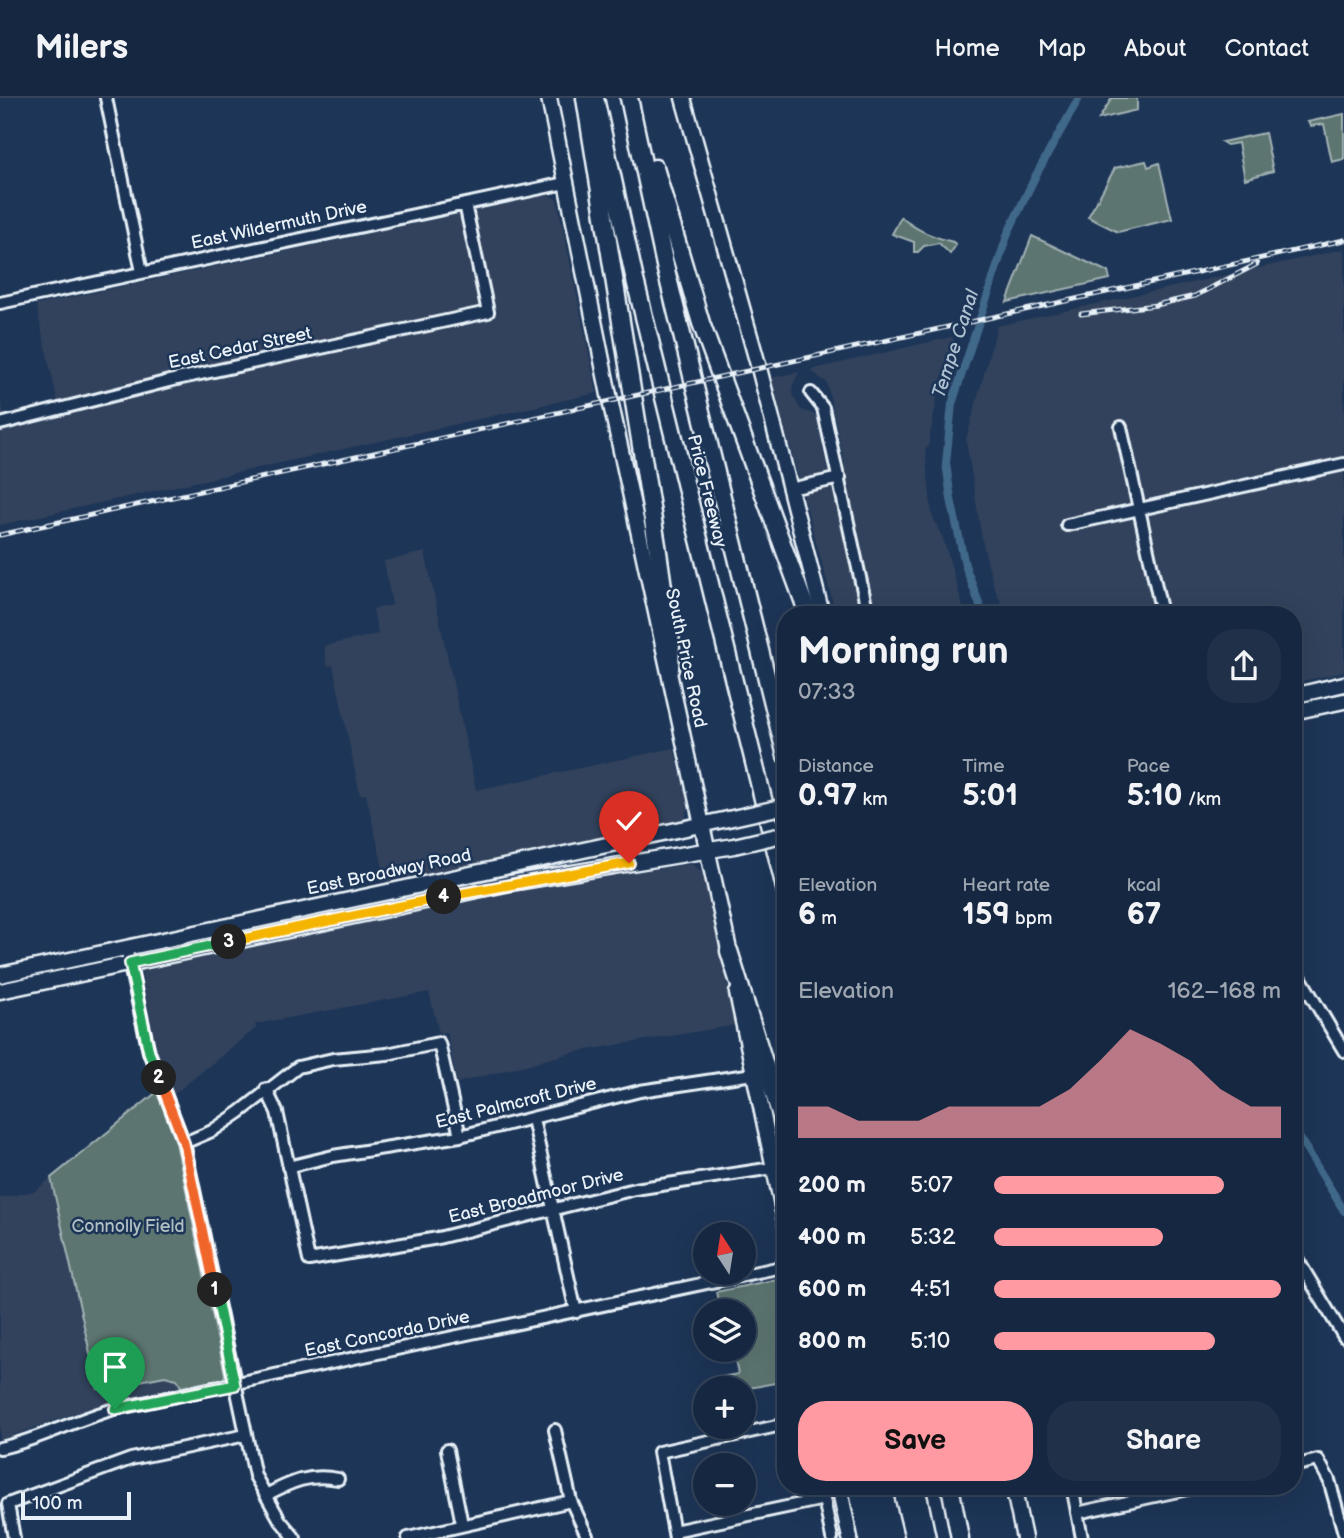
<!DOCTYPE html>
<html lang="en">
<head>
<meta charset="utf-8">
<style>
  :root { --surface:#162841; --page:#1f3048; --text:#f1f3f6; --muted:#9ea6b1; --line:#35445a; --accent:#ff9aa2 }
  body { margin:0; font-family:"Balsamiq Sans",sans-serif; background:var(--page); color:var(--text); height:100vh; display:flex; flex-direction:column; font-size:26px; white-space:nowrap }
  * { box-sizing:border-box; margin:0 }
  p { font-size:23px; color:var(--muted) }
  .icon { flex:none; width:38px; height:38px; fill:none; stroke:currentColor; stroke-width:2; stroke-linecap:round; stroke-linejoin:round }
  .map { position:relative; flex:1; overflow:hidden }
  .details { position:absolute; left:777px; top:508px; width:525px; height:889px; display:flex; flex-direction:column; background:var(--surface); border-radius:28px; box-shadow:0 7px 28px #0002,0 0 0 2px var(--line) }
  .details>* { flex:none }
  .needle { width:46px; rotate:348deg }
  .tools { position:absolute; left:693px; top:1124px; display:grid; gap:14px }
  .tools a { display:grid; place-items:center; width:63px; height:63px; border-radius:50%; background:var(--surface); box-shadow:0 7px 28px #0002,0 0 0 2px var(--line); font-size:35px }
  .scale { position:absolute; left:21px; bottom:18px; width:110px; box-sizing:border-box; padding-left:7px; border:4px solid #e8f1f8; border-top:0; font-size:19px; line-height:24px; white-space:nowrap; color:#e8f1f8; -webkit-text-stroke:5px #1d3557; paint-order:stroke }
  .pin { position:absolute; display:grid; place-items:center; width:60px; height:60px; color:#fff; margin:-72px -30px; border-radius:50% 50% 50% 0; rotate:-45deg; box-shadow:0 0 7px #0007 }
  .pin .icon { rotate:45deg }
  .km { position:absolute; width:35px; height:35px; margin:-18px; border-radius:50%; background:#222; color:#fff; font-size:19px; line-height:35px; text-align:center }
  .round { display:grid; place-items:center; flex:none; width:74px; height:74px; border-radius:28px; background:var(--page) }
  .head { display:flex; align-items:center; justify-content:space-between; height:119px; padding:0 21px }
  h1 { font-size:38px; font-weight:700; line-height:52px }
  .figures { display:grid; grid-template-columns:repeat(3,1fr); gap:10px; height:119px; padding:7px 21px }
  .figures div { display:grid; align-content:center }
  .figures b { font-size:30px; font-weight:700 }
  .figures small { font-size:19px; font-weight:400 }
  .figures p { font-size:19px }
  .chart { height:196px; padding:14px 21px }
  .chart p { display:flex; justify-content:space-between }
  .chart svg { width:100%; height:126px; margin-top:7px; fill:var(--accent); opacity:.7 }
  .button { display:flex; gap:14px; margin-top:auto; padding:14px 21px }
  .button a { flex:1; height:80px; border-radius:28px; background:var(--accent); color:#111; font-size:28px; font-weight:700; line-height:80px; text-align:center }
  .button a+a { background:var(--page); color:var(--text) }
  ul { padding:0 21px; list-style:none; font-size:23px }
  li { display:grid; grid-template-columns:112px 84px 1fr; align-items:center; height:52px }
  li i { height:18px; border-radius:9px; background:var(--accent) }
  header { display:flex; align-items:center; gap:42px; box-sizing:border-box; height:98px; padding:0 35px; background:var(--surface); border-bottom:2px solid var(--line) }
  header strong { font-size:33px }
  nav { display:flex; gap:38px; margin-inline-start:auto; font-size:24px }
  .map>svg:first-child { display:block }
  .built { fill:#30425c }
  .green { fill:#5c7470; stroke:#a2b2b4; stroke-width:2 }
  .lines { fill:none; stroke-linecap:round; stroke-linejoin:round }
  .canal { stroke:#416789; stroke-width:8 }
  .minor-casing { stroke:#e8f1f8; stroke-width:16 }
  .major-casing { stroke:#e8f1f8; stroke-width:19 }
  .highway-casing { stroke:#e8f1f8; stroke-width:21 }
  .minor { stroke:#1d3557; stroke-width:10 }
  .major { stroke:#1d3557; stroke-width:14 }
  .highway { stroke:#1d3557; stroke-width:16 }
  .rail-casing { stroke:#e8f1f8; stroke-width:5 }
  .rail { stroke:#1d3557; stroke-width:2.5; stroke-dasharray:8; stroke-linecap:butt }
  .major-bridge-casing { stroke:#e8f1f8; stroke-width:19; stroke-linecap:butt }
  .major-bridge { stroke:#1d3557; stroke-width:14 }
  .split-1-casing { stroke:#fff; stroke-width:14 }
  .split-2-casing { stroke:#fff; stroke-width:14 }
  .split-3-casing { stroke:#fff; stroke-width:14 }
  .split-4-casing { stroke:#fff; stroke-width:14 }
  .split-5-casing { stroke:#fff; stroke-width:14 }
  .split-1 { stroke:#22a559; stroke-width:9 }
  .split-2 { stroke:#f0652b; stroke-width:9 }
  .split-3 { stroke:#22a559; stroke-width:9 }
  .split-4 { stroke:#f5b400; stroke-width:9 }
  .split-5 { stroke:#f5b400; stroke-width:9 }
  .labels { text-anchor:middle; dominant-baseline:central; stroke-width:5; stroke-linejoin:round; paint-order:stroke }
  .street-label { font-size:18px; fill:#e8f1f8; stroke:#1d3557 }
  .park-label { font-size:18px; fill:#b0bfc2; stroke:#1d3557 }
  .water-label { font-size:19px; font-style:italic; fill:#aec1d1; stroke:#1d3557 }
</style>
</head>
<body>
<header>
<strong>Milers</strong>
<nav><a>Home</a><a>Map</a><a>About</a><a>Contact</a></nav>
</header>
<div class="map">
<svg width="1344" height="1440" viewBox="0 0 1344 1440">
  <rect width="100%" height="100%" fill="#1d3557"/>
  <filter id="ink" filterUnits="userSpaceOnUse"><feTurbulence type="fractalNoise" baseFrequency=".0143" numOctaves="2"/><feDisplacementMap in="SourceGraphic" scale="14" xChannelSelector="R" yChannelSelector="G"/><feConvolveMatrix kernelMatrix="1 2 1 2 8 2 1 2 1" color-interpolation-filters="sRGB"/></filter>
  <g filter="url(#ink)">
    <path class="built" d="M548,97L557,101L597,295L0,427V299L8,332L61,319L36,207Z
      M1344,151V574L1293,585V516H1006L994,489L983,447L966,342L997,228Z
      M951,239L954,241L939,289L928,349L925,351L932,417L944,443L965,516H836L771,280L799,274L792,289L793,298L801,312L816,317L827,372L845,367L827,285L810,272Z
      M425,454L476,692L674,650L688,706L685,721L387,788L366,696L360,697L333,567L327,568L324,548L378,536L373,511L392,507L384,463Z
      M692,766L705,776L736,927L575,954L457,985L447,934L439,935L429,894L255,926L256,930L173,997L161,972L140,870L499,796L518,789Z
      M51,1080L98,1291L165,1278L177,1282L181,1289L89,1310L0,1342V1100L35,1093Z"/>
    <path class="green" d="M1112,0H1137V12L1099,21Z
      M1344,16V61L1332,64L1324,26L1311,28L1308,24Z
      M1265,35L1273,73L1245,81L1238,45L1227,47L1222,44Z
      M1146,63L1148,69L1159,65L1172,121L1118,134L1088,119L1115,70Z
      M901,119C917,133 934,139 953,144L956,147L950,156L939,145L924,148L918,154H914V144L892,136Z
      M1032,138L1108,174L1110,181L1007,204Z
      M157,994L172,1026L225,1277L223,1281L181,1289L177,1281L165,1278L98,1291L51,1080Z
      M782,1180L786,1181V1283L744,1291L712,1290L710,1281L738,1276L733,1251H744V1213H725L724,1206L719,1207L716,1194Z"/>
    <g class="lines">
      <path class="canal" d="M983,516L965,467L951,401L946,365L952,306L1008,135L1036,77L1079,0
        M1293,1029L1344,1113"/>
      <g class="minor-casing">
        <path id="minor" d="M106,0L142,174
          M0,205L565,85
          M811,295L823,310L868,516
          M0,326L177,281L488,214L465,106
          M1121,329L1162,516
          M790,391L840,380
          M1067,427L1344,366
          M126,850L149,954L184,1045L255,1378L280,1422L295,1440
          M1293,867L1344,953
          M266,991L277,1014L309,1162L438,1140L635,1091L773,1070
          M533,1021L576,1214
          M184,1045L212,1033L240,1014L298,969L333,961L387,956L439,945L460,1038
          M288,1069L333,1058L460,1038L640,993L753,976
          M1293,1154L1344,1239
          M555,1332L571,1403L588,1440
          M0,1350C39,1342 76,1321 115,1311L786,1168
          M447,1352L462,1426
          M1293,1368L1318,1362L1329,1382L1344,1435
          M1072,1388L1082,1440
          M266,1397C291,1384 310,1375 338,1381
          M1077,1415L1201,1388
          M674,1433L824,1401L832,1440
          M14,1440L8,1406L131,1361L246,1337
          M408,1440L571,1403
          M675,1440L659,1354L786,1326"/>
      </g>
      <g class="major-casing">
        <path id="major" d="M549,0L610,302L731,861
          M683,0L759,270L822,516
          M1293,598L1344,586
          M1293,614L1344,603
          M0,877L728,721
          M0,893L505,786L734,748
          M737,895L786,1127
          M839,1388L850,1440
          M1013,1388L1024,1440"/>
      </g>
      <g class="highway-casing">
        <path id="highway" d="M585,0L657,447L671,545L670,571
          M595,0L634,178L786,794
          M629,0L666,172L786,658
          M655,70L701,225L808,516
          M729,853L786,1034
          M901,1388L914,1440
          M916,1388L927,1440
          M950,1388L960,1440"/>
      </g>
      <use href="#minor" class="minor"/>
      <use href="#major" class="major"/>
      <use href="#highway" class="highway"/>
      <g class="rail-casing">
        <path id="rail" d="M1081,216L1156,207L1195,198L1257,166
          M0,437L1344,142"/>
      </g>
      <use href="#rail" class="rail"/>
      <g class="major-bridge-casing">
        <path id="major-bridge" d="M728,721L786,708
          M734,748L786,736"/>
      </g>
      <use href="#major-bridge" class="major-bridge"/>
    </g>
  </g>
  <g class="lines" filter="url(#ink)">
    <g class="split-1-casing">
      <path id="split-1" d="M115,1311L235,1287L215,1192"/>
    </g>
    <g class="split-2-casing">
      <path id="split-2" d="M159,980L184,1045L215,1192"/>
    </g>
    <g class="split-3-casing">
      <path id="split-3" d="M159,980L149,954L130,865L229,844"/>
    </g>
    <g class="split-4-casing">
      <path id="split-4" d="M229,844L444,799"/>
    </g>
    <g class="split-5-casing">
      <path id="split-5" d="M444,799L629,765"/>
    </g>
    <use href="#split-1" class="split-1"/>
    <use href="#split-2" class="split-2"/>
    <use href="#split-3" class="split-3"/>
    <use href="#split-4" class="split-4"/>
    <use href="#split-5" class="split-5"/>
  </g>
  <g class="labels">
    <g class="street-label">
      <text transform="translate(279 127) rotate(-12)">East Wildermuth Drive</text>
      <text transform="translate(240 250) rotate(-12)">East Cedar Street</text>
      <text transform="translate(707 393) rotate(76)">Price Freeway</text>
      <text transform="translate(686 560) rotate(78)">South Price Road</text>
      <text transform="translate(389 774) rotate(-12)">East Broadway Road</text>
      <text transform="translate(516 1005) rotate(-14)">East Palmcroft Drive</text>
      <text transform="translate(536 1098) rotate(-14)">East Broadmoor Drive</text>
      <text transform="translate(387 1236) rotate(-12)">East Concorda Drive</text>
    </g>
    <g class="park-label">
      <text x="128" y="1128">Connolly Field</text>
    </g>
    <g class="water-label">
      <text transform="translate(956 246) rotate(-72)">Tempe Canal</text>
    </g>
  </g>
</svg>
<div class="tools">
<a><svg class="needle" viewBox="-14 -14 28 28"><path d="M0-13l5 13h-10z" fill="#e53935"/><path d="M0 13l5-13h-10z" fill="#9ea6b1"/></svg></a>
<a><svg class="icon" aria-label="layers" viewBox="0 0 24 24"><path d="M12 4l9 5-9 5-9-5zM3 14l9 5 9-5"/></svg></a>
<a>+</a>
<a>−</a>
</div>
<div class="scale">100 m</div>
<div class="pin" style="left:115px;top:1311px;background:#1e9e55"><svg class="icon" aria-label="arrive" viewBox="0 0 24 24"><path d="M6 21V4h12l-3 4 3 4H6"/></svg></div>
<div class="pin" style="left:629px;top:765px;background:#d93025"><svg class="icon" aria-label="check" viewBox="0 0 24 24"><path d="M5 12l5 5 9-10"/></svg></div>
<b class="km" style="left:215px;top:1192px">1</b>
<b class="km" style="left:159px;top:980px">2</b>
<b class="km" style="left:229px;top:844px">3</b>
<b class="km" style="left:444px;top:799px">4</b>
<section class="details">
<div class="head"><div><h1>Morning run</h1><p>07:33</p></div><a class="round"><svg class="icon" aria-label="share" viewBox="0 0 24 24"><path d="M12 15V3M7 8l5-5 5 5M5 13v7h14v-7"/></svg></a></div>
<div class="figures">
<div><p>Distance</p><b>0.97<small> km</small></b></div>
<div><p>Time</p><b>5:01</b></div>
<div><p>Pace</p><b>5:10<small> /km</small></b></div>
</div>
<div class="figures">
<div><p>Elevation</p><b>6<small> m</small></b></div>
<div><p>Heart rate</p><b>159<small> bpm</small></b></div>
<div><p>kcal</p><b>67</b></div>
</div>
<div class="chart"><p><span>Elevation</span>162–168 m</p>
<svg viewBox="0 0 160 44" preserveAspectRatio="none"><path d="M0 44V33L10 33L20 38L30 38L40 38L50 33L60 33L70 33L80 33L90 27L100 17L110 6L120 11L130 17L140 27L150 33L160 33V44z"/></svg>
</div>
<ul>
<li><b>200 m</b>5:07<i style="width:80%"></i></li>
<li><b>400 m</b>5:32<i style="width:59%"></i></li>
<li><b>600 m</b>4:51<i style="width:100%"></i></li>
<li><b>800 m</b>5:10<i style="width:77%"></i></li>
</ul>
<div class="button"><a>Save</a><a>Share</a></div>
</section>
</div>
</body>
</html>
